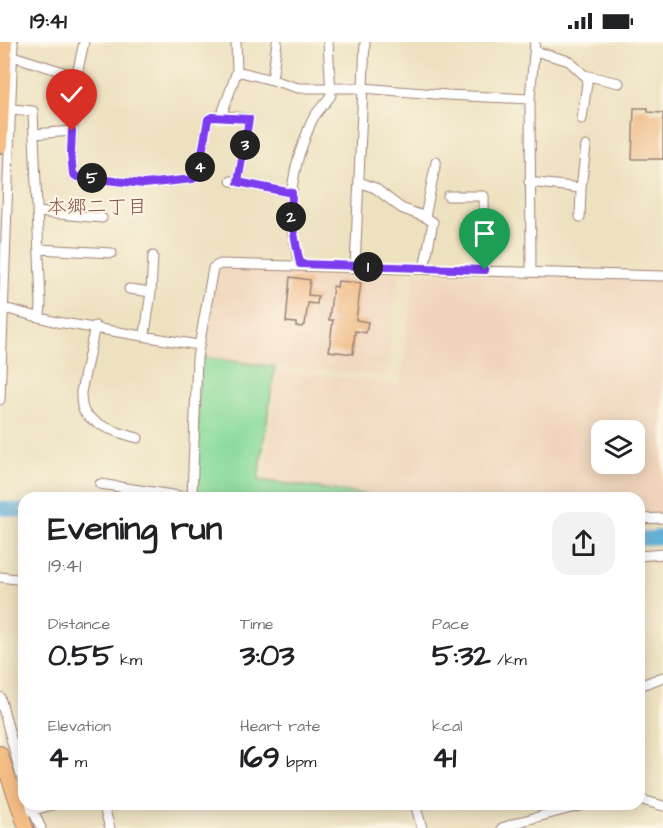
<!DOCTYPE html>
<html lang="en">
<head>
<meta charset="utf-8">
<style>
  :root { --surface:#fff; --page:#f2f2f2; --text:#202124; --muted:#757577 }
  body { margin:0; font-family:"Architects Daughter","Klee One",sans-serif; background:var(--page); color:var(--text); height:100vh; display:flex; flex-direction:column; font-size:22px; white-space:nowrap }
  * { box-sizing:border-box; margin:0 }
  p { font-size:20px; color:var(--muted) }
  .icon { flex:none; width:33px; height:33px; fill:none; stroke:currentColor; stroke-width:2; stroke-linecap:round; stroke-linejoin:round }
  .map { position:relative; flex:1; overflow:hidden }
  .panel { position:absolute; left:18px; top:450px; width:627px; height:318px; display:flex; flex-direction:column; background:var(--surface); border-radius:18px; box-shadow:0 3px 15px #0003 }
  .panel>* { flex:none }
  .tools { position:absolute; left:591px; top:378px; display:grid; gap:12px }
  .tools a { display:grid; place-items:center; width:54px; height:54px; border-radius:12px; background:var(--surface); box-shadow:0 3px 15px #0003; font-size:30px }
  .pin { position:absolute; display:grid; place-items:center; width:51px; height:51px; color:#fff; margin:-62px -26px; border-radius:50% 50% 50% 0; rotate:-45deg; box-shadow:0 0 6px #0007 }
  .pin .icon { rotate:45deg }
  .km { position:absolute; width:30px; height:30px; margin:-15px; border-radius:50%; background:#222; color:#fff; font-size:16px; line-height:30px; text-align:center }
  .round { display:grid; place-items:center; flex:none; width:63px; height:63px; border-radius:18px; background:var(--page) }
  .head { display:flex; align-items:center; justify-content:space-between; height:102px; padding:0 30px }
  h1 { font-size:33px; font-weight:700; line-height:45px }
  .metrics { display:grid; grid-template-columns:repeat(3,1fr); gap:9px; height:102px; padding:6px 30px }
  .metrics div { display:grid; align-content:center }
  .metrics b { font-size:30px; font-weight:700 }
  .metrics small { font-size:16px; font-weight:400 }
  .metrics p { font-size:16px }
  .status { display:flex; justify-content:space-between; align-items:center; height:42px; padding:0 30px; background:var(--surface); direction:ltr }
  .status svg { height:16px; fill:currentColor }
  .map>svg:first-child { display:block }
  .built { fill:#f0d5bc; fill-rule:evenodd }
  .green { fill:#8adb9b; stroke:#6a7d63; stroke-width:1.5 }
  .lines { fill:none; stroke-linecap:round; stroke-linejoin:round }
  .river { stroke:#5dafd8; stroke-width:14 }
  .building { fill:#efb781 }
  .minor-casing { stroke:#9c8075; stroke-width:11 }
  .highway-casing { stroke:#9c8075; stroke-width:16 }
  .minor { stroke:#fff; stroke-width:9 }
  .highway { stroke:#f5be86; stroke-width:14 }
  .route-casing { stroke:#fff; stroke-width:12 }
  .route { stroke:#7c3aed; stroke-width:8 }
  .labels { text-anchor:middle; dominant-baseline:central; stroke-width:4.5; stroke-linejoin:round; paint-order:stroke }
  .neighbourhood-label { font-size:20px; fill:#845449; stroke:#fcf5e5 }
</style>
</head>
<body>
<div class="status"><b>19:41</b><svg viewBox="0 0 49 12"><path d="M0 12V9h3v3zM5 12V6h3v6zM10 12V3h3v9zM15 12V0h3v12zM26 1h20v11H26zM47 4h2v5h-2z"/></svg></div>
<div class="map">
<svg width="663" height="786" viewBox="0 0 663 786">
  <rect width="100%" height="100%" fill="#fcf5e5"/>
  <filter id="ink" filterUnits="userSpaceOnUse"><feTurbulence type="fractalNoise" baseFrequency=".0167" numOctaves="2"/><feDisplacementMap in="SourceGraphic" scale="12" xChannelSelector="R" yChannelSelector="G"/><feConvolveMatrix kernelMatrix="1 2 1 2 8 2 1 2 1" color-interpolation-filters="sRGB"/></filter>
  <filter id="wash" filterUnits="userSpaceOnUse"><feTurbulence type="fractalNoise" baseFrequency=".008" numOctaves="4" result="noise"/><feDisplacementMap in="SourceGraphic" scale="24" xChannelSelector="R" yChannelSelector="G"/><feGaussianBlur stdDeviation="1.35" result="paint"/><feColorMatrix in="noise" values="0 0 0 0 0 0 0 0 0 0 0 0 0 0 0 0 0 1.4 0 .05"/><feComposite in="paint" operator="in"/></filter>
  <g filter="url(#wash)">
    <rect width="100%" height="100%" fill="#ede1bf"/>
    <path class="built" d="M223,225L326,227L399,232L386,335L363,331L275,325L200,315L215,231Z
      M415,232L663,238V472L639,475V456H370V452L264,437L278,329L400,341ZM602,388H634V422H602Z"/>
    <path class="green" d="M200,315L275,325L258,438L368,453V456H195Z"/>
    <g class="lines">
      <path class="river" d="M0,466L24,469
        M639,497L663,495"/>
    </g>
    <g id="blocks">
      <path class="building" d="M634,66H648V70L663,71V117H632Z
        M290,235L310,238L308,253L318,254L317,262L308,261L305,283H303L302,285L296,284V281L286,280Z
        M338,239L361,241L356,278L368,280L366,291L355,289L353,312L329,309L333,278H329L333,244L337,245Z"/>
    </g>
  </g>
  <g filter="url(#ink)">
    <use href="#blocks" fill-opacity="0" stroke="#9c8075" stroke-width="1.5"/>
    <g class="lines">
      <g class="minor-casing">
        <path id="minor" d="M84,0L76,37L71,111L73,132L77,135L144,142L193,137L198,134L208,77C219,71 237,76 249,77L238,140
          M535,9L569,19L584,33L619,41
          M13,14L76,34
          M237,29L272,38L277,0
          M272,38L298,46H363L447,53L530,57
          M11,67L33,69L41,262L40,275
          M221,75L237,29L236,0
          M582,77L588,34
          M34,92L72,89
          M231,139L292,151
          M359,140L375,146L401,166L425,175
          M529,140L581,146L586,104
          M448,154H484L485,228
          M38,170L102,176
          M580,175L581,146
          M39,207L112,211
          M300,222C286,181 289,136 305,96C308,89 310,81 314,75C319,67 326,61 331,53L328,0
          M355,225L365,0
          M424,227L433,180L425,175L436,120
          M531,229L530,57L535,0
          M129,247L151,250L145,292
          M151,250L153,214
          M0,265L57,280L198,303
          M95,284L81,350C81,357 81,367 86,372C98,385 122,392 138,396
          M0,358L13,0
          M100,442L192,456
          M192,456L197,316L213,226L220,222L663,234
          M639,477L663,476
          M639,514L663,512
          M0,535L24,538
          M639,644L663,635
          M0,655L24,745
          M639,757L663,764
          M30,762L41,786
          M103,762L110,786
          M415,762L422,786
          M20,772L56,762
          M502,786L522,779L587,762"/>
      </g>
      <g class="highway-casing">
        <path id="highway" d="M0,104L5,0
          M0,711L26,786"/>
      </g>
      <use href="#minor" class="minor"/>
      <use href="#highway" class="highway"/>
    </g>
  </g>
  <g class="lines" filter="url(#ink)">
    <g class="route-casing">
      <path id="route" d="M72,89L71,111L73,132L77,135L144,142L193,137L198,134L208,77L212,75L249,77L238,140L292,151L291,176L300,222L485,228"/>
    </g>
    <use href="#route" class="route"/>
  </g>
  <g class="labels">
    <g class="neighbourhood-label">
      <text x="97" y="165">本郷二丁目</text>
    </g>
  </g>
</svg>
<div class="tools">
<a><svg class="icon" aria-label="layers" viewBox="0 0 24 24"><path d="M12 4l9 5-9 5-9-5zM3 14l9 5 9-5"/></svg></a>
</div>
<div class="pin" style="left:485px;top:228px;background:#1e9e55"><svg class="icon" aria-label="arrive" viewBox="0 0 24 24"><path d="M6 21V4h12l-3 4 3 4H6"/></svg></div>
<div class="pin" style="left:72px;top:89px;background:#d93025"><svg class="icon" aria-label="check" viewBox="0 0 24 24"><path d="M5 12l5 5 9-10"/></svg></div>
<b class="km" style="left:368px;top:225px">1</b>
<b class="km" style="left:291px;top:175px">2</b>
<b class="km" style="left:245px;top:103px">3</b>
<b class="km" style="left:200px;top:125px">4</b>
<b class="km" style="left:92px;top:136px">5</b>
<section class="panel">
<div class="head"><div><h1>Evening run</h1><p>19:41</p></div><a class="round"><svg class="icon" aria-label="share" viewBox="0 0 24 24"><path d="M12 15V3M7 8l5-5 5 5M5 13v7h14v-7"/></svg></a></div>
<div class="metrics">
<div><p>Distance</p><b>0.55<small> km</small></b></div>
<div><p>Time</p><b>3:03</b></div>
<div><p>Pace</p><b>5:32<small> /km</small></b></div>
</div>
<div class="metrics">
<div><p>Elevation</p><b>4<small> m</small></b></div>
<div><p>Heart rate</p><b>169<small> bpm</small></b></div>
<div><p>kcal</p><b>41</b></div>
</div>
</section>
</div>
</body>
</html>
